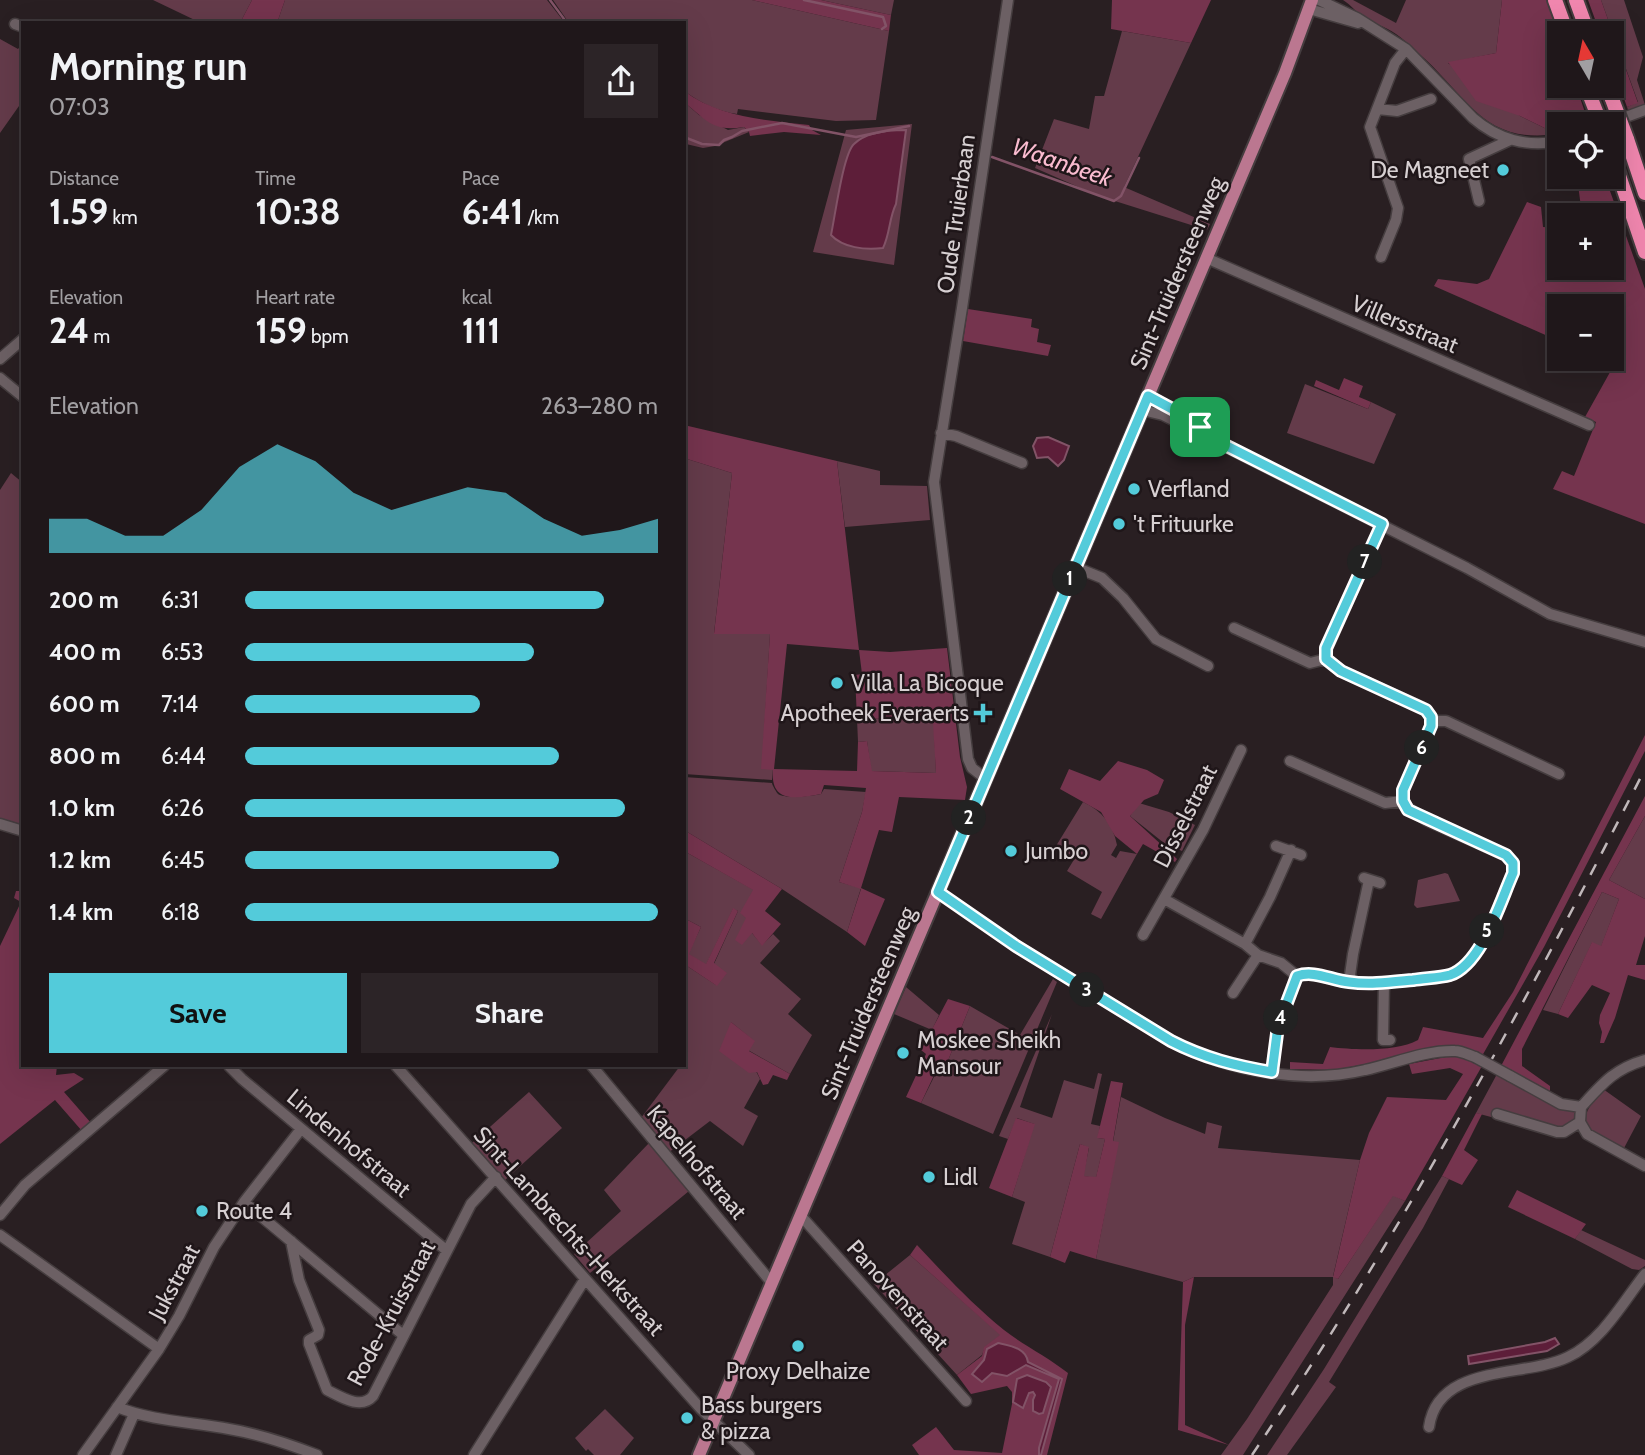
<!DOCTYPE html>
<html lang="en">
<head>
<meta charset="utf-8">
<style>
  :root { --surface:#1f171a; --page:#2c2427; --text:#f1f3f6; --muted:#a19fa2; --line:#3c3639; --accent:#53cbda }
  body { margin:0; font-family:Cabin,sans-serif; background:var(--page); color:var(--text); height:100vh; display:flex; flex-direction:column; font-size:26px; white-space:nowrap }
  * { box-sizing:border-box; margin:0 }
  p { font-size:23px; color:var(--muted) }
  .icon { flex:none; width:38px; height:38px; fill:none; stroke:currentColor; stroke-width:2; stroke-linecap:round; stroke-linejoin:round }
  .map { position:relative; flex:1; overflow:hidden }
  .details { position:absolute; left:21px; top:21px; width:665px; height:1046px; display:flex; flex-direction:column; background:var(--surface); border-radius:0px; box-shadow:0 7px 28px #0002,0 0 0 2px var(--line) }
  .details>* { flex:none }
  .needle { width:46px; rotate:351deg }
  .tools { position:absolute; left:1547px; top:21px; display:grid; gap:14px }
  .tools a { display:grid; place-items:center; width:77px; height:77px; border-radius:0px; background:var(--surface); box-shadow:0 7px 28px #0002,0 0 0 2px var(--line); font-size:35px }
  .pin { position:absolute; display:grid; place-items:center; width:60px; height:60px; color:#fff; margin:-30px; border-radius:14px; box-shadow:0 4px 10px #0006 }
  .km { position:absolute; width:35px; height:35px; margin:-18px; border-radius:50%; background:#222; color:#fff; font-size:19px; line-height:35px; text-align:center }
  .round { display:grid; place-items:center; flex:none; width:74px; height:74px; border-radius:0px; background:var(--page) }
  .head { display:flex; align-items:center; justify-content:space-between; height:119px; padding:0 28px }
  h1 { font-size:38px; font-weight:800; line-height:52px }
  .stats { display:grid; grid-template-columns:repeat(3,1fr); gap:10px; height:119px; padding:7px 28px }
  .stats div { display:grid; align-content:center }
  .stats b { font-size:35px; font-weight:800 }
  .stats small { font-size:19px; font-weight:400 }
  .stats p { font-size:19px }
  .chart { height:196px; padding:14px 28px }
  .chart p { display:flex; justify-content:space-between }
  .chart svg { width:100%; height:126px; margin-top:7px; fill:var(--accent); opacity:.7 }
  .button { display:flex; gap:14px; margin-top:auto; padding:14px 28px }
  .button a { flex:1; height:80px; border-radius:0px; background:var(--accent); color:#111; font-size:28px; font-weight:800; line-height:80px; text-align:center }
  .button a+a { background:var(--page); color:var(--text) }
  ul { padding:0 28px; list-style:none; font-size:23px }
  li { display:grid; grid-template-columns:112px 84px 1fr; align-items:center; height:52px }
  li i { height:18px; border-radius:9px; background:var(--accent) }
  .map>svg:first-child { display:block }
  .green { fill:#643b4a }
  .forest { fill:#75344e; fill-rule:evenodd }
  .water { fill:#5d1e39; stroke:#825367; stroke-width:2 }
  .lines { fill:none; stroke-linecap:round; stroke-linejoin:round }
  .stream { stroke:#825367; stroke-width:2.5 }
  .minor-casing { stroke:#453d3f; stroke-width:13 }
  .major-casing { stroke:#453d3f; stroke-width:16 }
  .highway-casing { stroke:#453d3f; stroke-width:18 }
  .minor { stroke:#6c6064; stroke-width:10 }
  .major { stroke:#bb7790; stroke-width:12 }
  .highway { stroke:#f086ae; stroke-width:14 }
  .rail { stroke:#c0b8ba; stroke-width:2.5; stroke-dasharray:12 12; stroke-linecap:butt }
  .minor-bridge-casing { stroke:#453d3f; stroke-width:13; stroke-linecap:butt }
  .highway-bridge-casing { stroke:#453d3f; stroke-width:18; stroke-linecap:butt }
  .minor-bridge { stroke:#6c6064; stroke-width:10 }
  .highway-bridge { stroke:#f086ae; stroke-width:14 }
  .route-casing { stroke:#fff; stroke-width:14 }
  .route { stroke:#53cbda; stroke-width:9 }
  .poi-dot { fill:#53cbda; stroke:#1f1619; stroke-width:2.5 }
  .labels { text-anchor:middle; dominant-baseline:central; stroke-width:5; stroke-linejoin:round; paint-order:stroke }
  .poi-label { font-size:23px; fill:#d7d0d2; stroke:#1f1619; text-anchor:start }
  .street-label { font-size:23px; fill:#d7d0d2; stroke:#1f1619 }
  .water-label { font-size:24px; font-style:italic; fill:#f9bbcf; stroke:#1f1619 }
</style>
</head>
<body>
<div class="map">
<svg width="1645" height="1455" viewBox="0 0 1645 1455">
  <rect width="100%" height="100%" fill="#291f22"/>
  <path class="green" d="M153,0H252L240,23H201Z
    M285,0H547L565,23H277Z
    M553,0H752L889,31L876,120L836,121L738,109L737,114C717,111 701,103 684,91V23H569Z
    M821,0H894L891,15Z
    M1343,0H1353L1396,23L1406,0H1502L1496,53L1448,63L1520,116L1557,134C1485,144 1470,101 1425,59C1416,51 1406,41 1396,34C1386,27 1374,23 1363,17C1356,12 1351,5 1343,0Z
    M1601,0H1624L1643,57L1637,80L1645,105L1628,110L1627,107L1638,102Z
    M1122,31L1191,43L1124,187L1210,224L1207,230L1099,196L1035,168L1054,119L1089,129L1095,96H1104Z
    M0,39L18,49L23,43V107L19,106L0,133Z
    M684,102L699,115L728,130L744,127L749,132L715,146L703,148L686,144L684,142Z
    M912,124L894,265L813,252L846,130Z
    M1305,384L1368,409L1371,402L1396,414L1374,464L1287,433Z
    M684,458L732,473L714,633L770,634L762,768L773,769L772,780L684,774Z
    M837,461L880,471V485L927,486L930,520L845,527Z
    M11,473L23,483V825L0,818V490Z
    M917,718L934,724L936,773L871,771L867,741L858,742L857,719Z
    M684,777L772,783C772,785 777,793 778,794C785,799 812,796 821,794L824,789L866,792L862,812L839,882L861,888L847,932L782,889L684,830Z
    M1083,802C1102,811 1113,824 1117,845L1111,855L1116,858L1120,851L1137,854L1101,919L1091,914L1102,892L1067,871L1075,858L1056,846Z
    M1139,803L1169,812L1195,825L1182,851L1164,843L1130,816Z
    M1645,816V899L1609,880Z
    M684,851L754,890L741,913L747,918L752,933L762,945L773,934L780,941L760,963L801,999L788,1014L812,1035L790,1074L748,1050L754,1041L731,1022L760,1079L744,1108L758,1116L743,1146L710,1121L668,1153L641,1118L680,1066H684V970L687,966L716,985L714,964L738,911L733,909L706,965L688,954L701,927L684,918Z
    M1445,873L1448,874L1460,901L1417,908L1414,905L1418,880Z
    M1602,892L1619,899L1601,947L1592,943L1558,1014L1543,1010Z
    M1053,979L1057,982L993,1134L921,1103L937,1071L943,1073L970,1006L1020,1035Z
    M906,987L939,1015L932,1030L894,1014Z
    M1052,1014L1020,1107L1052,1118L1064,1080L1094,1089L1098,1073L1102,1074L1091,1124L1100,1126L1098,1138L1105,1139L1096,1178L1083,1176L1089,1148L1080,1144L1050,1257L1012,1244L1025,1202L1012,1197L1034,1124L1017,1118L1008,1139L999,1136Z
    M1497,1074L1575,1110L1577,1121L1561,1129L1497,1109L1491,1117L1476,1113Z
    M1603,1089L1641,1116L1623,1150C1587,1130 1570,1127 1603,1089Z
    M529,1092L562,1128L505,1180L472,1143Z
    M1121,1097L1165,1118L1205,1134L1207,1122L1222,1126L1218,1148L1360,1160L1333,1276L1338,1279L1393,1195L1405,1201L1243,1455H1221L1247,1419L1333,1285V1277H1194L1183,1282L1096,1259L1118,1142H1113Z
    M649,1143L689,1191L590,1273L574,1254L621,1211L604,1190Z
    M1442,1176L1449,1179L1423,1228L1329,1382L1336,1387L1287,1455H1267L1324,1369Z
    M1581,1230L1645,1260V1266L1639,1270L1632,1269L1575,1239Z
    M910,1255L1001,1335L985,1347L982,1355L957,1375L874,1284Z
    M605,1409L634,1438L620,1455H594L588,1449L586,1451L575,1438Z"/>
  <path class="forest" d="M252,0H285L277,23H240Z
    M752,0H821L891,15L889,31Z
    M1112,0H1211L1191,43L1111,29Z
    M1502,0H1547L1559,37V86H1576L1589,124H1559V134H1557L1520,116L1476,101L1448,62L1496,53Z
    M1588,0H1601L1638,103L1627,107L1612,65V33H1600Z
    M684,91C721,118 765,120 809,125L812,130L821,135L784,132L750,136L749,132L744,127C713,132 707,121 684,102Z
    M1577,177H1605L1645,289V524L1553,489L1562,471L1574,476L1596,422L1585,417L1614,365L1601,359H1612V306H1559V341L1434,286L1438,279L1477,284L1489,279L1527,202L1541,207L1543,227L1559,228V268H1612V215H1582Z
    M968,309L1032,319L1031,327L1039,329L1037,342L1051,345L1048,356L963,341Z
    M1344,378L1363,386L1359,397L1371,402L1368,409L1314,386L1316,380L1339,390Z
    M684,425L837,461L859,650L890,652L947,648L960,757L967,787L965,800L899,797L892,832L879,830L861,888L885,899L865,946L847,932L861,889L839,882L862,812L866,788L824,785L821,794C796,799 770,803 773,770L761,769L770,634H714L732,473L684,458ZM787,644L859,650L862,674L855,675L857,719L917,718L933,724L936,773L872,771L867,741L858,742L857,771L774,769Z
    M1645,735V751L1544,947L1482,1056L1473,1051L1455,1046L1335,1070L1290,1069V1062L1323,1064L1330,1047C1355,1050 1396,1052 1418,1040L1423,1027L1483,1038L1513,992Z
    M1118,761L1147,770L1164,780L1158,794L1144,800L1130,816L1177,859L1175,862L1143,844L1137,854L1115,836L1101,812L1060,789L1069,769L1100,781Z
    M1645,796V816L1609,880L1645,899V936L1636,965H1645V980L1628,975L1615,1018L1604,1043H1600L1602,1032L1599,1023L1600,1015L1610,993L1592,985L1568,1018L1558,1014L1592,942L1601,946L1619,899L1602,892L1522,1049V1066L1550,1086V1091L1501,1066Z
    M684,830L782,889L765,911L781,924L762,946L752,933L742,945L735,940L746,918L740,913L753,890L684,851Z
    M16,891H23V1066H57L56,1075L74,1073L84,1079L64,1092L91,1123L82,1131L55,1100L0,1144V946L21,902L14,898Z
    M733,908L738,911L714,963L727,973L717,986L687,966L684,970V918L701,927L689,954L706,964Z
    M948,999L970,1006L943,1073L936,1071L921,1103L906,1097L926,1054L921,1050Z
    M731,1022L755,1041L749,1051L790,1074L787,1080L773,1075L768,1084L763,1085L757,1072L749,1073L719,1051Z
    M1451,1056L1463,1057L1482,1066L1405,1201L1393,1196L1338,1279L1333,1277L1360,1160L1369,1133L1387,1097L1446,1100L1463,1074L1450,1068L1412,1074L1409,1064Z
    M1111,1081L1123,1083L1113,1141L1119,1142L1096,1259L1070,1251L1065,1263L1050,1257L1080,1144L1089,1147L1084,1176L1096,1177L1105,1139L1097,1138Z
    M1476,1113L1482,1114L1464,1150L1478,1160L1462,1185L1442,1176Z
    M1016,1118L1035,1124L1012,1197L989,1188Z
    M1517,1190L1586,1224L1575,1239L1508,1207Z
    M917,1245C945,1275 972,1304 1004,1330C1023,1345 1048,1357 1068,1373L1047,1455H919L912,1445L936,1427L954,1450L1002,1453L1012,1404V1392L1007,1386L971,1394L957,1375L982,1356L984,1347L1000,1335L910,1255Z
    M1194,1277L1185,1325V1425L1229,1445L1178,1430L1183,1282Z"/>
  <path class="water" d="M906,130L896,204C889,218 890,234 883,248C865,250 843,248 831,235C835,217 843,154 854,144C866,132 890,130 906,130Z
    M1048,437L1069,446L1064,460L1058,466L1048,457L1037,458L1033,446L1037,438Z
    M1555,1338L1559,1344L1547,1351L1469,1364L1468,1356L1545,1342Z
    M998,1343C1011,1346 1026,1348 1028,1362L1062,1379L1041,1455H1039V1448L1059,1379L1026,1365L1007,1376L992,1373L982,1382L972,1374L984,1360L987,1349Z
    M1027,1375L1046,1382L1051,1387L1043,1413L1039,1414L1033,1411V1400L1035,1395L1033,1392L1029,1393L1023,1408L1013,1402L1017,1379Z"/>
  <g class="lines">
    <path class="stream" d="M550,0L567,23
      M804,0L883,17L886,26L882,29
      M684,137L702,144L719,145L724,140L732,137L742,131L782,123L856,137L909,126
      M992,157L1114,201L1121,196L1139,158"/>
    <g class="minor-casing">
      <path id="minor" d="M1319,0L1357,18L1406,49L1473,118C1497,139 1528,148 1559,141
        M1309,9L1358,23
        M15,24L23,27
        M1378,109L1397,111L1431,99
        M1607,124L1645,110
        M1479,201L1469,159L1510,140
        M1381,257L1396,220L1398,208L1370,127L1395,63L1406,49
        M1206,258L1589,425
        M0,359L23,339
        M0,378L23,397
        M1148,396L1187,417L1207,433
        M1142,410L1163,415L1467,568L1550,614L1645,642
        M941,433L956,436L1022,463
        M1075,567L1102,578L1123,598L1156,639L1208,666
        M1234,628L1310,663L1326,659
        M1432,721H1446L1559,774
        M1290,761L1385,803L1403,801
        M986,779L972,768L968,759L934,482L962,308L1008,0
        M0,824L23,831
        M1276,846L1301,855
        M1364,878L1380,883
        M938,892L1016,946L1171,1041C1228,1071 1302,1085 1365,1070C1393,1064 1425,1050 1455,1051C1461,1051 1469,1055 1475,1057
        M1164,899L1245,944L1258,955L1281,963L1297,976
        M1143,935L1203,830L1241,750
        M1245,944L1270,897L1291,850
        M1349,982L1353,954L1369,880
        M1384,983L1383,1040H1390
        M1233,993L1258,955
        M229,1066L242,1079L446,1250
        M396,1066L701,1409L749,1455
        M592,1066L772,1283
        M1272,1072L1278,1026L1297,976C1314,970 1331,980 1349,982C1370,985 1392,982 1413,980C1425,978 1439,978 1450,975C1482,964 1500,902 1513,873L1512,863L1505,855L1426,820L1404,805L1403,790L1431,726C1433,717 1428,711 1421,707L1341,671L1326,659L1327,648L1382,524
        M1510,1076L1561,1104L1581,1107C1602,1084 1614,1069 1645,1060
        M1581,1107L1580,1122L1587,1134L1645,1166
        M1497,1114L1557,1132H1564L1580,1122
        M244,1202L403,1335
        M0,1215L25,1185L164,1066
        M801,1216L966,1401
        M0,1235L159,1349
        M291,1241L299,1280L319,1330L318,1335L309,1340V1344L327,1390C341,1397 361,1410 373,1396L471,1204L496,1177
        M117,1407C152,1421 192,1422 229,1429C259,1434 289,1444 317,1455
        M1429,1427C1438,1363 1525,1378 1568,1357C1602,1341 1623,1302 1645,1274
        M83,1455L159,1349L179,1316L214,1247L244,1202L301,1129
        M116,1455L134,1414
        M474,1455L585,1279"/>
    </g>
    <g class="major-casing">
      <path id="major" d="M699,1455L1285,73L1312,0"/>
    </g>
    <g class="highway-casing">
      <path id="highway" d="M1555,0L1567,33
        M1576,0L1588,33
        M1586,86L1601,124
        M1607,86L1612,99
        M1627,139L1645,193
        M1612,155L1645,252"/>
    </g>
    <use href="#minor" class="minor"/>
    <use href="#major" class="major"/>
    <use href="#highway" class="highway"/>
    <path class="rail" d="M1252,1455C1400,1236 1525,1004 1645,769"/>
    <g class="minor-bridge-casing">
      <path id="minor-bridge" d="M1475,1057L1510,1076"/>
    </g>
    <g class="highway-bridge-casing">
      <path id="highway-bridge" d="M1612,99L1627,139"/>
    </g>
    <use href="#minor-bridge" class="minor-bridge"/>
    <use href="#highway-bridge" class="highway-bridge"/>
  </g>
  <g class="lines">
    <g class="route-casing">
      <path id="route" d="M1148,396L1187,417L1215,440L1382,524L1326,648V659L1341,671L1426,710L1431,717V726L1403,790V801L1408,810L1506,855L1513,863V873C1500,902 1482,964 1450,975C1439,978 1425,978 1413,980C1392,982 1370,985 1349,982C1331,980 1314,970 1297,976L1278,1026L1272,1072C1236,1066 1204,1058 1171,1041L1016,946L938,892Z"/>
    </g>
    <use href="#route" class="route"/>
  </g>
  <g class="poi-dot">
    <circle cx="1503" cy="170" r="7"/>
    <circle cx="1134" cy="489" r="7"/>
    <circle cx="1119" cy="524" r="7"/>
    <circle cx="837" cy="683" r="7"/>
    <path d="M979.5 702.5h7v7h7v7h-7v7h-7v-7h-7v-7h7z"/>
    <circle cx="1011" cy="851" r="7"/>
    <circle cx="903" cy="1053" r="7"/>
    <circle cx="929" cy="1177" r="7"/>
    <circle cx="202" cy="1211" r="7"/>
    <circle cx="798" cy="1346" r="7"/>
    <circle cx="687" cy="1418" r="7"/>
  </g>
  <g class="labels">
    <g class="poi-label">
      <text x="1489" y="170" text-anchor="end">De Magneet</text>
      <text x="1148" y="489">Verfland</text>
      <text x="1133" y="524">'t Frituurke</text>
      <text x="851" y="683">Villa La Bicoque</text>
      <text x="969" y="713" text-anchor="end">Apotheek Everaerts</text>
      <text x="1025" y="851">Jumbo</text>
      <text x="917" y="1040">Moskee Sheikh<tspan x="917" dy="26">Mansour</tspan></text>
      <text x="943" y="1177">Lidl</text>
      <text x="216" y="1211">Route 4</text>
      <text x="798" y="1371" text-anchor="middle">Proxy Delhaize</text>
      <text x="701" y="1405">Bass burgers<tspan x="701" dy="26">&amp; pizza</tspan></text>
    </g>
    <g class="street-label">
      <text transform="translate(956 214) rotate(-82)">Oude Truierbaan</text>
      <text transform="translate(1177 273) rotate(-67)">Sint-Truidersteenweg</text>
      <text transform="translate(1405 324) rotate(23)">Villersstraat</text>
      <text transform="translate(1185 816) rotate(-63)">Disselstraat</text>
      <text transform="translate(868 1003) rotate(-67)">Sint-Truidersteenweg</text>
      <text transform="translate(349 1143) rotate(40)">Lindenhofstraat</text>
      <text transform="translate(697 1162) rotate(50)">Kapelhofstraat</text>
      <text transform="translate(569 1231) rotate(48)">Sint-Lambrechts-Herkstraat</text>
      <text transform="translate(174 1282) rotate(-62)">Jukstraat</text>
      <text transform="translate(898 1295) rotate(48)">Panovenstraat</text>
      <text transform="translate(391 1313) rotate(-62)">Rode-Kruisstraat</text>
    </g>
    <g class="water-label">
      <text transform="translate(1062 162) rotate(19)">Waanbeek</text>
    </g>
  </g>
</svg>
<div class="tools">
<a><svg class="needle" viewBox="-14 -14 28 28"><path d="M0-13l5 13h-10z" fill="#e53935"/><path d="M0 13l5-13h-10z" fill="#a19fa2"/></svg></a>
<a><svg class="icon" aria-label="locate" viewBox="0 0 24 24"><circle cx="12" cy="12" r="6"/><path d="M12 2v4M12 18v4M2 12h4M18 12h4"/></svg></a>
<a>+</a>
<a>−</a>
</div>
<div class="pin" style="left:1200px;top:427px;background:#1e9e55"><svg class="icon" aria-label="arrive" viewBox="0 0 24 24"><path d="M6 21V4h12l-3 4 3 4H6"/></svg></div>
<b class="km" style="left:1070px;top:579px">1</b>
<b class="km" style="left:969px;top:818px">2</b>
<b class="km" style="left:1087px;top:990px">3</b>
<b class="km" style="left:1281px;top:1018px">4</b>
<b class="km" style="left:1487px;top:931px">5</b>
<b class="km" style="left:1422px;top:748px">6</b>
<b class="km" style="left:1365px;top:562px">7</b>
<section class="details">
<div class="head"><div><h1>Morning run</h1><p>07:03</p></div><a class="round"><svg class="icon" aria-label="share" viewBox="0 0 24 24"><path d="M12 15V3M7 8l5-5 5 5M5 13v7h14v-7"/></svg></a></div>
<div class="stats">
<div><p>Distance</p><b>1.59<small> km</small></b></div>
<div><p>Time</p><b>10:38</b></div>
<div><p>Pace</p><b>6:41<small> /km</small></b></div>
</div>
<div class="stats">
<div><p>Elevation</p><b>24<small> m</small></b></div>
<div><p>Heart rate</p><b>159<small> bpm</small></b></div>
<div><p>kcal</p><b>111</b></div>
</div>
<div class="chart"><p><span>Elevation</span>263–280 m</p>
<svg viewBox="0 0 160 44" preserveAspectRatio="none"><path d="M0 44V32L10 32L20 38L30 38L40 29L50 14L60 6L70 12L80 23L90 29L100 25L110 21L120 23L130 32L140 38L150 36L160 32V44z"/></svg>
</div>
<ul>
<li><b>200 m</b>6:31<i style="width:87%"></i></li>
<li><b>400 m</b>6:53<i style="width:70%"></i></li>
<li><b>600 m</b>7:14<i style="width:57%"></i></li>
<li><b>800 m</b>6:44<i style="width:76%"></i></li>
<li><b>1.0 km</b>6:26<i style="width:92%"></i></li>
<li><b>1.2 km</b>6:45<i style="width:76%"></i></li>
<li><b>1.4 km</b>6:18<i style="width:100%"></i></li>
</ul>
<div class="button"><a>Save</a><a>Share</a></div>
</section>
</div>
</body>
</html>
